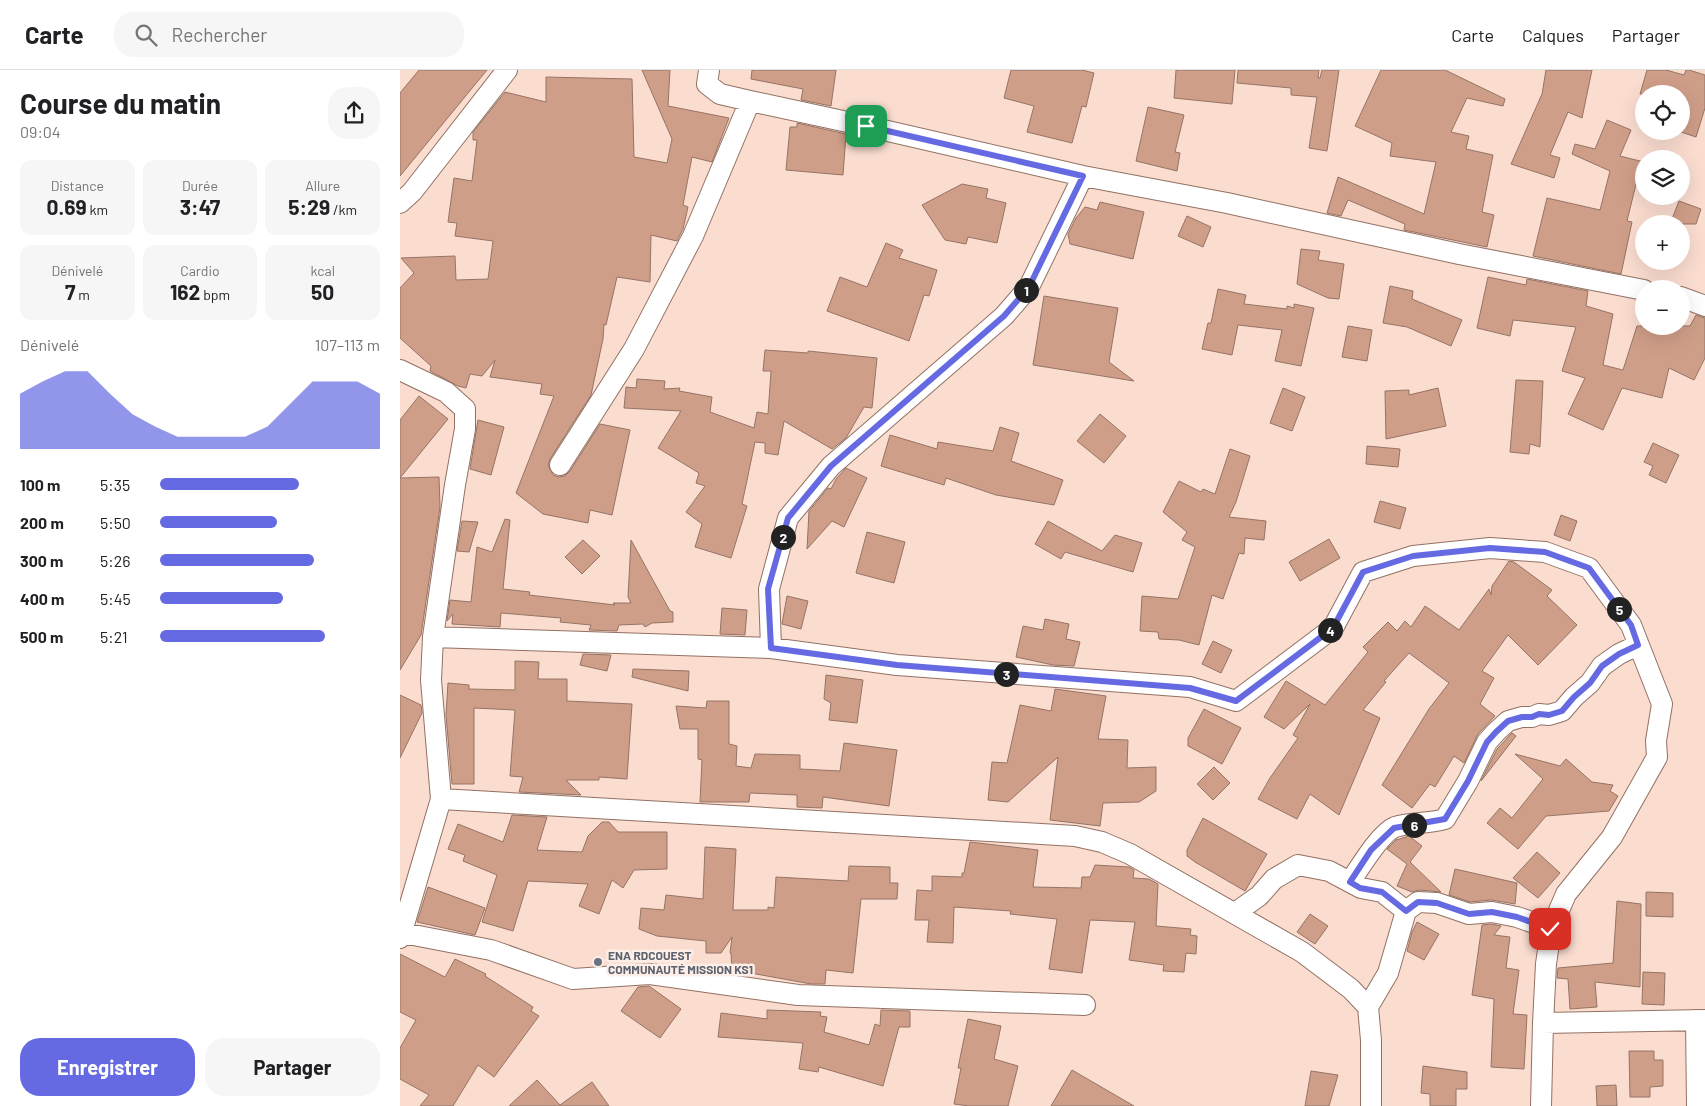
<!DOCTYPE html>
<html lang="fr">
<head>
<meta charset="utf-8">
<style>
  :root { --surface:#fff; --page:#f6f6f6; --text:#202124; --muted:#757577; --line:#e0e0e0; --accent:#656ae3 }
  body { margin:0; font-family:Barlow,sans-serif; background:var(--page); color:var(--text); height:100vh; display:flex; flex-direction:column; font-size:19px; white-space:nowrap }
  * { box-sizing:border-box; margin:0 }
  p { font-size:16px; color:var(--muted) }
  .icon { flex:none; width:28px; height:28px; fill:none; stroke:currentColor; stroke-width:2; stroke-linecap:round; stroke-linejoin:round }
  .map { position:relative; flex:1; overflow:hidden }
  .drawer { display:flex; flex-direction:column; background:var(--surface); width:400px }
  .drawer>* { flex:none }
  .fabs { position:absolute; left:1235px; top:15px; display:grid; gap:10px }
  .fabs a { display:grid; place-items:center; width:55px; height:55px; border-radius:50%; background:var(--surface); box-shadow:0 5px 20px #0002; font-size:25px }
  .pin { position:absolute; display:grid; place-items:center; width:42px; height:42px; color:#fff; margin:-21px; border-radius:10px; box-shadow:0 2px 8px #0006 }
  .km { position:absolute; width:25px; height:25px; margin:-12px; border-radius:50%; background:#222; color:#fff; font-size:14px; line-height:25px; text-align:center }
  .round { display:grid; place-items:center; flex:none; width:52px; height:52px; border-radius:20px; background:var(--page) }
  .summary { display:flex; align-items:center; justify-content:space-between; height:85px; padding:0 20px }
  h1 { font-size:28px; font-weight:700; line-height:38px }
  .metrics { display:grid; grid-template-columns:repeat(3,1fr); gap:8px; height:85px; padding:5px 20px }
  .metrics div { display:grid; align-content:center; border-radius:12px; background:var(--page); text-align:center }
  .metrics b { font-size:21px; font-weight:700 }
  .metrics small { font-size:14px; font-weight:400 }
  .metrics p { font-size:14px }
  .chart { height:140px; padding:10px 20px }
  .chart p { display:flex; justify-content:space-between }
  .chart svg { width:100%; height:90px; margin-top:5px; fill:var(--accent); opacity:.7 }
  .primary-button { display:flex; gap:10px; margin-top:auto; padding:10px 20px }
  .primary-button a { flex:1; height:58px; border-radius:20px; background:var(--accent); color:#fff; font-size:20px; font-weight:700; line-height:58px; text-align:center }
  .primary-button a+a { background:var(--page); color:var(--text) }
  ul { padding:0 20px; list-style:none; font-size:16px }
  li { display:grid; grid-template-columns:80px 60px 1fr; align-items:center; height:38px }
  li i { height:12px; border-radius:6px; background:var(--accent) }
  header { display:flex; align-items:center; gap:30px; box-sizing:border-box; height:70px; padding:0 25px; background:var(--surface); border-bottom:1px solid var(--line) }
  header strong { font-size:24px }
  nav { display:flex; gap:28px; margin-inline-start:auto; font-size:18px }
  .search { width:350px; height:45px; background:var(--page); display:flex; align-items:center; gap:12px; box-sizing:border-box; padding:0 18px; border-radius:20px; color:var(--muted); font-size:19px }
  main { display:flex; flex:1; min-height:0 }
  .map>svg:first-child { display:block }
  .building { fill:#cf9e88; stroke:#957465 }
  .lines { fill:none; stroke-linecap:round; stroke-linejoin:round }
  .street-casing { stroke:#927163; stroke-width:22 }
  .street { stroke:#fff; stroke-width:20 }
  .route-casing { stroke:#fff; stroke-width:10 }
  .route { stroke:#656ae3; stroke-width:6 }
  .worship-dot { fill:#6b7280; stroke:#fdeee7; stroke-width:2 }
  .labels { text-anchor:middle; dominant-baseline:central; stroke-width:5; stroke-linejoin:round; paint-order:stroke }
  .worship-label { font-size:12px; font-weight:bold; fill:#5b616d; stroke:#fdeee7; text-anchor:start }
</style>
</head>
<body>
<header>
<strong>Carte</strong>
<div class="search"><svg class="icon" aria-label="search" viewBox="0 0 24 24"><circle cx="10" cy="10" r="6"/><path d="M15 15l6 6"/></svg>Rechercher</div>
<nav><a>Carte</a><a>Calques</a><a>Partager</a></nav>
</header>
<main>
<section class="drawer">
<div class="summary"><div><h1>Course du matin</h1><p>09:04</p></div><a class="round"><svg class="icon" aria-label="share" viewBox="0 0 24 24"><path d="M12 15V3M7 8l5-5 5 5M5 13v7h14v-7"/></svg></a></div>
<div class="metrics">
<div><p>Distance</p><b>0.69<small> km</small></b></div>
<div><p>Durée</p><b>3:47</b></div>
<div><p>Allure</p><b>5:29<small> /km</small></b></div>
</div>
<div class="metrics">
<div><p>Dénivelé</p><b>7<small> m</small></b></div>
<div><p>Cardio</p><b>162<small> bpm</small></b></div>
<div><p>kcal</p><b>50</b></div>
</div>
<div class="chart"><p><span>Dénivelé</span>107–113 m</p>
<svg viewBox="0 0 160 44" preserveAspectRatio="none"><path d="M0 44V17L10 11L20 6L30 6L40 17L50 27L60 33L70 38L80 38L90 38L100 38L110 33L120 22L130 11L140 11L150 11L160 17V44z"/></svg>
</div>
<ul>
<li><b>100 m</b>5:35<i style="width:63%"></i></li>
<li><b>200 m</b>5:50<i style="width:53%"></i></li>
<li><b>300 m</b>5:26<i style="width:70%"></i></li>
<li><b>400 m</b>5:45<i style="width:56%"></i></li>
<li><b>500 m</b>5:21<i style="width:75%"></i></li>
</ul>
<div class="primary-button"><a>Enregistrer</a><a>Partager</a></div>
</section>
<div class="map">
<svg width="1305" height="1036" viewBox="0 0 1305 1036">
  <rect width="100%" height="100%" fill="#fbddd0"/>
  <path class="building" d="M19,0H87L0,106V23Z
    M242,0H270L268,36L329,48L312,92L292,87L283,135L288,137L283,159L277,171L251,165L250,212L217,207L206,255L204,254L203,269L191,325L150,389L148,395L153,405L159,407L165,406L170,401L200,354L230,360L212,445L190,440L188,453L143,444L116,423L154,326L140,324L142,314L90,307L95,290L82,306L70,304L66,318L58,316L30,301L31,296L0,268V218L14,203L1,188L55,186L56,210L88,209L93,171L55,166L57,153L48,152L54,108L72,111L77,70H73V62L105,22L146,32V7L232,9L234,87L267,93L272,69Z
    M352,0H436L431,36L401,30L403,19L351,9Z
    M611,0H682L694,3L686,37L682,36L672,73L627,62L634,36L604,28Z
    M776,0H835L832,34L774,28Z
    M838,0H919L918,8H920L922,0H939L927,81L909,78L917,27L891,25V18L837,13Z
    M981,0H1045L1105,29L1103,36L1067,28L1051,62L1069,66L1066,79L1093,85L1082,142L1094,145L1087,177L1004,160L1005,154L948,130L941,146L927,143L938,107L1024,144L1036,92L990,86L992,73L955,56Z
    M1146,0H1192L1182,48L1168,42L1150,85L1160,88L1154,108L1111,94L1142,24Z
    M1247,0H1266L1284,5L1286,0H1289L1305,5V38L1296,67L1281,62V24H1240Z
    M748,37L784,45L775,82L780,83L777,101L736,91Z
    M1207,50L1231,60L1220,86L1244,92V111L1237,110L1227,151L1232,152L1221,204L1133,186L1147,128L1200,140L1210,101L1172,84L1175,74L1195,79Z
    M397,53L446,64L443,105L386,100L390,57H397Z
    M562,114L588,119L586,128L606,133L597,173L568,167L566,174L545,170L522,135Z
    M1279,131L1301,139L1296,154H1270Z
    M700,132L744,142L733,189L670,174L668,164L676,148L685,137L697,140Z
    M787,146L811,157L803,177L778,166Z
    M486,173L503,180L499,188L537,200L529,226L524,225L509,271L427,241L440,207L467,217Z
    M901,179L920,181L918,190L944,194L939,229L928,228L897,214Z
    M1088,207L1126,215L1127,209L1188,221L1186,236L1213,244L1203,295L1223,300L1237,256H1290L1296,245L1305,248V288L1294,310L1269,298L1262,328L1222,318L1203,360L1168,344L1185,308L1162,301L1176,257L1113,250L1110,266L1077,258Z
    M990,216L1013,221L1012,229L1062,250L1051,276L1007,257L983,253Z
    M818,219L846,225L844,234L887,239V236L894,238V234L914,238L901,296L875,291L882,260L838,255L832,285L802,279L808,253H811Z
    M644,226L718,238L709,292L734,311L633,295Z
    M948,256L972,260L967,291L942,287Z
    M365,280L408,283V281L477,288L472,338L464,337L446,368L432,379L384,351L378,385L365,383V373L355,372L342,434L347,436L331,488L295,477L302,454L286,442L305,416L296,413L299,403L258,378L281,341L224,338L226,317L236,318L237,309L265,311L264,319L280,318L279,321L312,327L310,342L354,358L357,342L368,344L371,301H363Z
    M1116,310L1143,311L1140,377L1130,374L1129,384L1110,382Z
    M883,318L905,327L892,361L870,353Z
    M1038,318L1046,356L986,369L985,321L1009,320V325Z
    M19,326L48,349L0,408V350Z
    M700,344L726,366L704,393L677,371Z
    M78,350L104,357L91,405L70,399Z
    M600,357L619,363L611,391L663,410L654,435L596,425L546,408L544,415L481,396L490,365L537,379L538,372L593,381Z
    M1253,373L1279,385L1266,413L1249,405L1253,396L1244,392Z
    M967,376L1000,379L998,397L966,394Z
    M830,379L850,386L836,432L829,447L866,451L864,470L845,468L844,484L839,483L823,529L812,525L799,575L779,570L759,569L758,562L740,561L742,526L778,529L795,477L782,470L787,462L763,442L779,411L801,422L803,419L815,424Z
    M446,398L467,408L444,457L432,451L407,479L409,441L428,418L431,419L436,409Z
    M39,407L40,437L21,565L0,600V408Z
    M980,431L1006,438L1000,459L974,452Z
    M1161,445L1177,451L1170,471L1154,465Z
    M105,449L110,450L103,519L130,522L129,525L215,535L213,533H231L228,527L231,470L270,541L273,542V552L252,553L245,557L243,554L219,555L217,561L189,560L191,555L160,552L161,548L101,543L100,557L52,554L53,544L47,551L50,530L71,532L77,477L92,482Z
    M62,451L78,452L69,482L57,481Z
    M648,451L702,481L715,465L742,473L733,502L665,482L661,489L635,474Z
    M467,462L505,472L494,513L456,503Z
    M929,469L940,488L900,511L889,492Z
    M183,470L200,486L182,504L165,487Z
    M1109,491L1114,492L1152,520L1147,526L1177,555L1138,595L1108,565L1082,601L1094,608L1080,634L1095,646L1078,664L1064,693L1054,686L1035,717L1030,714L1012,738L982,715L1029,639L1049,613L1009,583L984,611L986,612L963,640L980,648L939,745L910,724L897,749L858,729L870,708L898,668L893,665L910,634L884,659L864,647L886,611L925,635L968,582L963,577L988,552L997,561L1005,551L1011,557L1025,536L1059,560L1089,519L1091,525L1092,516Z
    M387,526L408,531L401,559L382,554Z
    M322,538L347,540L345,565L320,564Z
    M645,549L669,554L666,569L680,572L674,596L653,595L616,587L623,556L643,560Z
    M813,571L832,580L821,603L802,594Z
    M183,584L211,585L207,601L180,595Z
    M115,591L139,592L138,609H167V631L232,634L227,709L199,707V710H166L181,725L119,722L123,707L110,706L115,640L74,638V714H52L46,645L48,613L69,615V619L115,620Z
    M233,599L289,601L288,621L232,607Z
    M426,605L463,610L457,653L429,650L431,633L424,629Z
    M655,619L706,626L698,669L728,670L727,698L756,697V721L739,732L703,733L700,756L650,750L658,687L608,732L588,730L592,692L607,693L620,635L651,641Z
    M0,625L21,635L22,643L0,688Z
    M307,631H329V674L337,676L336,696L351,698L355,684L400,685V699L440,701L444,673L497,680L489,736L423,727L422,738L397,737V725L350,723L349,732H300L302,690L298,689V659H280L276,636L306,638Z
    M804,639L841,658L822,694L788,676V668Z
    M1112,663L1116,666L1081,711L1097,679Z
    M1115,684L1160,696L1166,689L1192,712L1213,715L1210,721L1218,726L1209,741L1146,746L1118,779L1087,753L1100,738L1112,748L1143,709Z
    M814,697L830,713L813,730L797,714Z
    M112,745L147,747L137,780L182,782L188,766L202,752H209L218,762H267V799L234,800L223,818L212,810L199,844L179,836L188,814L128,811L113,861L82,852L97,805L63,791L65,785L48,779L58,754L103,772Z
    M803,748L867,784L845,821L795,792L787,786V780Z
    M1009,766L1022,776L1010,792L1041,822L1019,820L1012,822L997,816L1007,794L987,779L996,770Z
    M570,772L638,780L633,817L681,818L682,807H690L695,795L729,797L734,800L733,808L749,809L758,814L756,856L791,859L790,865L797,866L796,884L786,883L784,902L763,901L764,895L729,890L735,852L690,850L682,903L649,899L657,849L610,844L611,841L554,837L553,873L527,872L529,850H515L517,820L532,821V806L562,807V803H564Z
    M305,777L336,779L333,840H368V837L374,838L376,807L448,811L449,796L490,797V813H498L497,829H461L453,903L426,900L425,914H411L345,902H332L331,883H330L332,867L321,883H306V871L257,866L239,859L241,838L264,840L266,825L303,829Z
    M1137,782L1160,803L1138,828L1113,808Z
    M1055,799L1117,813L1115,834L1091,830L1070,832L1049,825Z
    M28,817L85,838L75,865L17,852Z
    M1246,822L1273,823V847L1246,846Z
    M1217,831L1241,834L1240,917L1195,912L1197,937L1170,939L1168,909L1157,908L1158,898L1213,893Z
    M910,844L928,856L915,874L897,862Z
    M1017,852L1039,864L1024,890L1007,881L1012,862Z
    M1091,854L1101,856L1094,865L1110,867L1106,898L1119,900L1113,944L1127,945L1124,999L1091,997L1094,929L1072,925L1082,855Z
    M0,884L45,907L55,889L86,904L85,906L133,937L131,941L139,946L94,1007L78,995L53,1036H20L29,1025L0,1009V978L16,950L0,942Z
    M1243,902L1265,903L1264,935L1242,934Z
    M249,916L281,939L260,968L221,941L238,917Z
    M367,940L421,942L420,946L427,947L424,962L469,975L475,954L480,956L481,940L510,941V957H499L483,1016L419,997L418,1002L399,999L403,973L318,967L321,943L367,949Z
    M568,949L601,956L594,989L618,996L608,1036H569L554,1034L561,998H558Z
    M1229,981H1254V990H1263V1016L1250,1017V1027H1230Z
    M1023,996L1067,1002V1019H1056V1036H1030V1024L1021,1023Z
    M672,1000L734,1036H651Z
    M911,1001L938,1005L929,1036H905Z
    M137,1010L160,1035L192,1012L209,1036H109Z
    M1216,1015L1217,1036H1197L1196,1016Z"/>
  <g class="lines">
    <g class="street-casing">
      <path id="street" d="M309,0L307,14L320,24L350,31L466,56L683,106L827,133L1059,184L1244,220
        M0,133L12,122L107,0
        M1281,227L1305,236
        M0,300L46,322L65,339V359L55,415L33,567L31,610L41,729L0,868
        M160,395L234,279L293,166L350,31
        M33,567L371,578L497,595L790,617L836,631L933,558L963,502L1013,486L1090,478L1145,482L1189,498L1231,555L1262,634L1256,671L1257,687L1212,767L1166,824L1151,859L1146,894L1143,953
        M371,578L369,519L388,448L431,396L604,246L629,217L683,106
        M41,729L675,766L702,772L730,784L902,882L951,919L968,937L971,970V1036
        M950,812C959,799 980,763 995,757C1009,752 1029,754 1045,749L1068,711L1087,672L1096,662L1108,651L1122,647H1132L1139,644L1149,645L1162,641L1174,627L1190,613L1202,596L1219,584L1238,575
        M835,843L859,826L874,809L898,795L929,801L961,818L982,822L1006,841
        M3,863L91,880L173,909L250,904L398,925L685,935
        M968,937L988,903L1006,841L1018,832L1037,833L1069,844L1092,842L1117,847L1151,859
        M1296,950L1297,1036
        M1141,1036L1143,953L1305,950"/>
    </g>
    <use href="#street" class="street"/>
  </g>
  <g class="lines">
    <g class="route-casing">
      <path id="route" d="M466,56L683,106L629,217L604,246L431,396L388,448L368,519L371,578L497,595L790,618L836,631L933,558L963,502L1013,486L1090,478L1145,482L1189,498L1231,555L1238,575L1219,584L1202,596L1190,613L1174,627L1162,641L1149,645L1139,644L1132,647H1122L1108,651L1096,662L1087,672L1068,711L1045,749L994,758L971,780L950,812L960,818L982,822L1006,841L1018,832L1037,833L1069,844L1092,842L1117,847L1150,859"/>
    </g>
    <use href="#route" class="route"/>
  </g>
  <circle class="worship-dot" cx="198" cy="892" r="5"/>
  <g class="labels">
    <g class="worship-label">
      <text x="208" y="885">ENA RDCOUEST<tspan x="208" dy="14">COMMUNAUTÉ MISSION KS1</tspan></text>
    </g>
  </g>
</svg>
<div class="fabs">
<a><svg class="icon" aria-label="locate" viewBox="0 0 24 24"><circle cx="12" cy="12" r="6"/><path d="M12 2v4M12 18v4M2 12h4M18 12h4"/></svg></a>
<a><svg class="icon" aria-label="layers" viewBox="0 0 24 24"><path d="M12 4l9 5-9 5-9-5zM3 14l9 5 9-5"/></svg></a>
<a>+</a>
<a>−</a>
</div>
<div class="pin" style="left:466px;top:56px;background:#1e9e55"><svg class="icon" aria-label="arrive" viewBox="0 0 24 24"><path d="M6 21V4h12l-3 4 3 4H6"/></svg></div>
<div class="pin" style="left:1150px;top:859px;background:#d93025"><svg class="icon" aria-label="check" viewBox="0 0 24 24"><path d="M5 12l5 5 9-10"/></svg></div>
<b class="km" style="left:626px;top:220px">1</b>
<b class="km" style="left:383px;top:467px">2</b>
<b class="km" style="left:606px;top:604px">3</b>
<b class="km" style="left:930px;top:560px">4</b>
<b class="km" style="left:1219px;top:539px">5</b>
<b class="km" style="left:1014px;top:755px">6</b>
</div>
</main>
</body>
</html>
